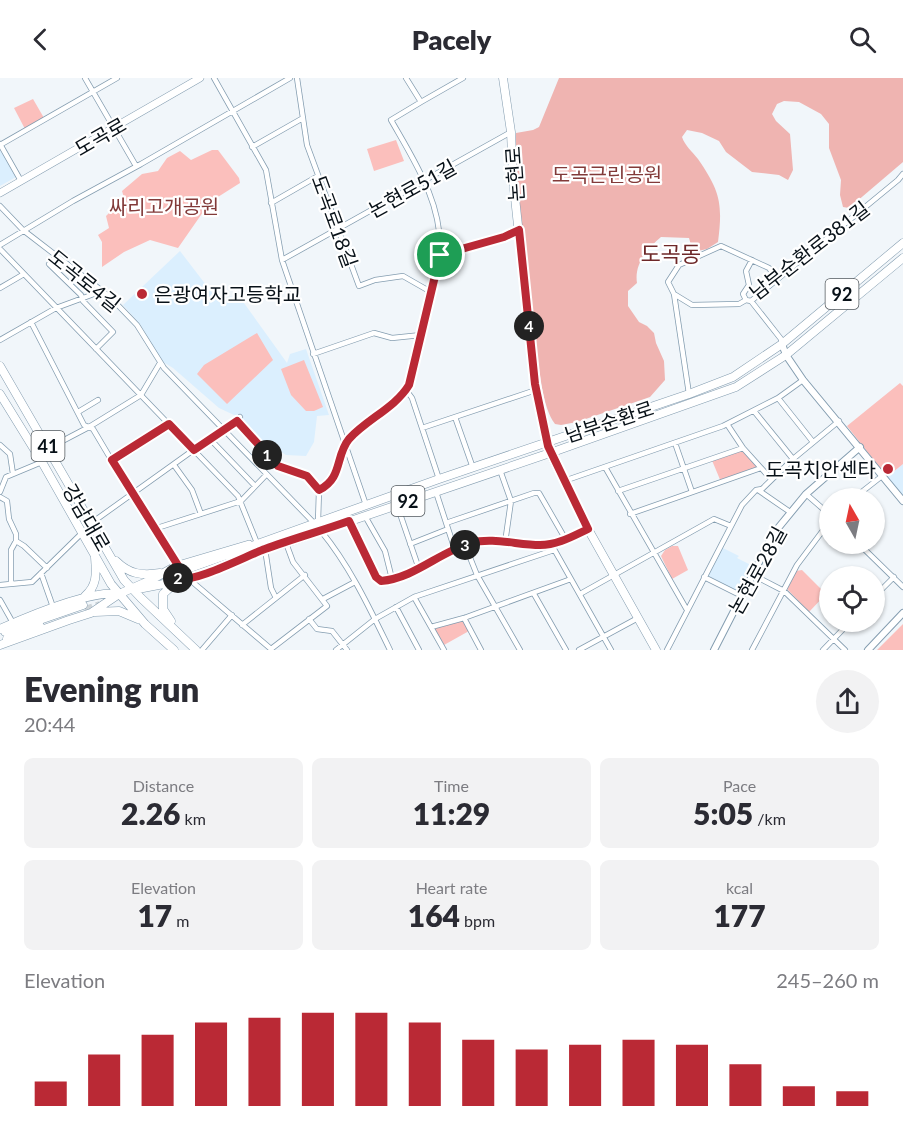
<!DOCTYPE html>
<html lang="en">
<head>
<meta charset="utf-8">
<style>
  :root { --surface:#fff; --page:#f2f2f3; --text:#2b2b33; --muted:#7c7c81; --accent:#ba2935 }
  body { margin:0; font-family:Lato,"Noto Sans KR",sans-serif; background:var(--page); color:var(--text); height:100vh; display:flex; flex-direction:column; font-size:22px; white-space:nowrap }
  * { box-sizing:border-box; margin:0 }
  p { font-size:20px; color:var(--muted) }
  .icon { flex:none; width:33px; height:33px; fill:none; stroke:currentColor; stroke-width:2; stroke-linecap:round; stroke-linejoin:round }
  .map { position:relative; height:572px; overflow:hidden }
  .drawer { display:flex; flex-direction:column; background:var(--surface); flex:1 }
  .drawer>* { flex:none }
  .needle { width:39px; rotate:351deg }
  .fabs { position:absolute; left:819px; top:410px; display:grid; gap:12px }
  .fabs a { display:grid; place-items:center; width:66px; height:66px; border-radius:50%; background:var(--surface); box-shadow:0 2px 4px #0004; font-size:30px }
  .pin { position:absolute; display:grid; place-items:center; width:51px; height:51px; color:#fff; margin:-26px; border:3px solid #fff; border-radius:50%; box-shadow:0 2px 6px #0007 }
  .km { position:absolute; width:30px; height:30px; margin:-15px; border-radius:50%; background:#222; color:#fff; font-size:16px; line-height:30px; text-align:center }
  .round { display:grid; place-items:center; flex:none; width:63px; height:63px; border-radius:32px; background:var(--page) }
  .headline { display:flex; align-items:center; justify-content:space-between; height:102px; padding:0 24px }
  h1 { font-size:33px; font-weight:800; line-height:45px }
  .figures { display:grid; grid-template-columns:repeat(3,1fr); gap:9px; height:102px; padding:6px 24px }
  .figures div { display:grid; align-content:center; border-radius:9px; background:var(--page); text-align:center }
  .figures b { font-size:30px; font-weight:800 }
  .figures small { font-size:16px; font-weight:400 }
  .figures p { font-size:16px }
  .chart { height:168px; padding:12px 24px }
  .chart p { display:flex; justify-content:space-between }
  .chart svg { width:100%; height:108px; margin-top:6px; stroke:var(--accent); stroke-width:6 }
  header { display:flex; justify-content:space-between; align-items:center; height:78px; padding:0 24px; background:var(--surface); font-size:27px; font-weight:800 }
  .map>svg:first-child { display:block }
  .built { fill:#dbeffe }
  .green { fill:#fbbfbc }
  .forest { fill:#efb4b1 }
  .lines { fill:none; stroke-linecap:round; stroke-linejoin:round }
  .primary-tunnel { stroke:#ced4d8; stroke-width:8; stroke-dasharray:8 4; stroke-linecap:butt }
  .minor-casing { stroke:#849db0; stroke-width:6 }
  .tertiary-casing { stroke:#849db0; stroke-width:8 }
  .secondary-casing { stroke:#849db0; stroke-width:8 }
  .primary-casing { stroke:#849db0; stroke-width:9 }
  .minor { stroke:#fff; stroke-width:4.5 }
  .tertiary { stroke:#fff; stroke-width:6 }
  .secondary { stroke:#fff; stroke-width:7 }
  .primary { stroke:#fff; stroke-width:8 }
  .route-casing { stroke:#fff; stroke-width:12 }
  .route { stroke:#ba2935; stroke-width:8 }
  .poi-dot { fill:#ba2935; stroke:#fff; stroke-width:2 }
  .labels { text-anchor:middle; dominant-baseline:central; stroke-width:4.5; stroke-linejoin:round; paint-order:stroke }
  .shield { fill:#fff; stroke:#52585d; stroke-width:1.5 }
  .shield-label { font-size:18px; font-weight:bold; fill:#081118 }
  .street-label { font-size:20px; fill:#081118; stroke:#fff }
  .park-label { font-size:20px; fill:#823a39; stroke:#fff }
  .poi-label { font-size:20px; fill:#081118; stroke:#fff; text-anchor:start }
  .quarter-label { font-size:22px; fill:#6e2829; stroke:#fff }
</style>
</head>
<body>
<header><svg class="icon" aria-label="back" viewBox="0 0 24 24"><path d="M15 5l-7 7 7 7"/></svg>Pacely<svg class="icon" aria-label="search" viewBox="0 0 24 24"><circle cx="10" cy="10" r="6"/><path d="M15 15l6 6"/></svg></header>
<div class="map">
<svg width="903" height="572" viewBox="0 0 903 572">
  <rect width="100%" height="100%" fill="#f1f6fa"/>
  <path class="built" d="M0,72L16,99L0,108Z
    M180,173L216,220L239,218L287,285L290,276L306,271L329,337L317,338L314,364L306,378L286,377L262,362L234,337L219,330L173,290L163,284L140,246L123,227Z
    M903,386V419L887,399Z
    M721,469L739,478L737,480L751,487L738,514L706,499Z"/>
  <path class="green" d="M33,21L44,40L25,51L14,30Z
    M396,62L404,83L374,93L367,71Z
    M212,72H218L239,100L240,105L210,124L178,170L150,162L124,174L102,189V164L98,157L109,150L106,138L115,129L125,123L122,113L142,96L158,93L167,80L180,73L191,82Z
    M257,255L273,282L227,326L197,296L204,287Z
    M304,282L323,329L314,333H306L291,317L281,291Z
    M900,305L903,308V386L887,399L847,348Z
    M743,370L761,390L721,404L711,380Z
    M672,468H678L688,492L672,501L661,478L665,472Z
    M802,492L826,516L809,534L787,511L796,493Z
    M463,541L469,553L444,567L434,550Z
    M903,546V572H877Z"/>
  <path class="forest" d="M559,0H903V84L849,130L843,129L840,117L841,102L829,70V46L821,36L799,24L784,23L777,26L772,36L776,43L790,56L793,92L788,102L779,97L752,94L726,74L719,63L702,55L687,52L682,59C685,68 692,73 698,81C720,113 723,125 718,164L707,171L693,174L689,160L661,159C647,171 634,186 637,205L628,213V228L639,244L647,248L654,255L656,265L664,283L665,302L650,319L577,344L561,347L555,346C542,329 540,292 536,270C526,201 513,125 516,55L533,52L539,49Z"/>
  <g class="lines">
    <path class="primary-tunnel" d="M168,504L181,499
      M85,532L100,527"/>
    <g class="minor-casing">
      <path id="minor" d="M85,0L136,88
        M214,0L266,92L282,182L366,427
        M297,0L307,67L359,208L375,202L403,198L431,214
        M421,24L463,0
        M0,66L21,103
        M0,67L117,0
        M252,69L303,40
        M271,125L318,98
        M0,128L23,152L110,219L137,247L164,290L314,445
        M0,167L73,123L141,86L290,0
        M0,171L238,418L257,465
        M440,177L504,159L519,152
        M57,178L49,186L81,217L83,223L113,254L96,271
        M282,182L511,54
        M0,210L24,196
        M674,216L692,227L739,226L746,222L751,223L898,102L903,96
        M746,222L743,216L749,207L746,193L752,182
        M751,223L781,261L782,266
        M31,244L84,347L93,351L134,420L178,487
        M0,262L56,230L102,213
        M313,276L374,255L392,260L421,257
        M406,312L412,320L439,401
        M689,316L674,216L668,204L679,187L721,168L769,190L776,200
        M778,320L813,364
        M754,333L793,381
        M78,334L98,322
        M455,339L473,390
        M237,343L278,388L307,398L319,412L318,444
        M727,346L743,370L771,401
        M422,350L536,312
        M210,361L255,408
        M675,365L692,414
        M0,367L10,376L13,396
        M49,370L89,349L141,317L160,285
        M112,382L169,346
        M174,387L192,412L201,436
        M605,389L687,532
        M500,392L511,423L505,465
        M564,403L723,348L778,320L803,302
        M319,412C343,400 335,378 349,361C367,341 394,330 409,307L440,177C443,126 415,84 391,42L421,24L406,0
        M758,412L790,434
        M618,413L743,370
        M0,414L6,399L42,384
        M436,414L455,472
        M806,416L830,437
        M0,419L7,423L9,441L16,456V463
        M854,420L882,398
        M397,427L419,491
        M630,436L761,390
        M365,438L385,473L392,501
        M349,443L377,499L381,503C415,500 439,473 471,465C483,462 496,465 508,465C543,467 556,467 588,451
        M446,445L534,415H539L566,462
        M90,446L220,353L228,351L240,339
        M154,451L241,423L266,397
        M321,453C350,488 370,531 390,572
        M858,465L903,509
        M410,466L448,451
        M465,467L477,497L520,572
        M265,471L271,510L276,520
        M554,471L611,572
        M41,495L53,529
        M753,497L784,513L845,572
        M704,499L742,518
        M189,501L271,571
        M11,506V472L16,463L24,468L47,490
        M0,507L32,504L82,455
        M534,516L566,572
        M580,516L714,441L731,448
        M414,519L444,572
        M874,519L894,499
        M323,521L355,504
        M0,522L13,545
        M396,529L419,572
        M464,540L481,572
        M309,541L317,551L332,553L347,572
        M242,547L305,497
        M431,549L464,540L571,501
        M271,571L327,528L293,484L286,465
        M202,572L232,537
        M336,572L375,541L414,519L554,472
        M579,572L638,540
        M667,572L742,427L756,412L762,411L793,381L839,343
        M752,572L797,487L830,443
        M823,572L851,543"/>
    </g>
    <g class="tertiary-casing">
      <path id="tertiary" d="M782,266L786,277L803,302L903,423
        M714,572L774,455L806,416L860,369
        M868,572L903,535"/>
    </g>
    <g class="secondary-casing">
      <path id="secondary" d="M0,115L200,0
        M178,487L249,466
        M187,502L238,483"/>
    </g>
    <g class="primary-casing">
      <path id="primary" d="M503,0L511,54L513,101L535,306L550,375L588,451L656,572
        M0,288L124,502L141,520L196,572
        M0,316L42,384L111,506L145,546L174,572
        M231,482L286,465L550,375L736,309L786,277L903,180
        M116,483C129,496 142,498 160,495
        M179,494L439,401L689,316L733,299L782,266L903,165
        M138,511L174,504
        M85,518C98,507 96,494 95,479
        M95,534L119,533L138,541
        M66,543L91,535L119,516L151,502L178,487
        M171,543L163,531V516L172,508L187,502
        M0,551C27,539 91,512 119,516
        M5,554L83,527
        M7,561L40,548
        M0,567L69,542"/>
    </g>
    <use href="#minor" class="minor"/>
    <use href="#tertiary" class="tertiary"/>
    <use href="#secondary" class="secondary"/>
    <use href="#primary" class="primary"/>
  </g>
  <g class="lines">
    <g class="route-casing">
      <path id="route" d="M519,152L535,306L548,368L588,451C573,458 558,467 540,467C518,467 492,459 471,465C439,474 415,500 381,503L376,499L349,443C321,453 292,461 265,471C248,477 193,506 178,500L176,495L179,489L112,382L169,346L194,372L237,343L278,388L307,398L319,412C343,400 335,378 349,361C367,341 395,330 409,307L440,177L504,159Z"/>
    </g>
    <use href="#route" class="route"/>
  </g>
  <g class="poi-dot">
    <circle cx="142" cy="216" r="6"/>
    <circle cx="888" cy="391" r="6"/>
  </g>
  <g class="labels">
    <g class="shield">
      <rect x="825.5" y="201" width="33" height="30" rx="4.5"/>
      <rect x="31.5" y="353" width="33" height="30" rx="4.5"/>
      <rect x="391.5" y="408" width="33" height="30" rx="4.5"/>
    </g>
    <g class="shield-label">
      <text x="842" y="216">92</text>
      <text x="48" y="368">41</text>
      <text x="408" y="423">92</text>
    </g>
    <g class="street-label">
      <text transform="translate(100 58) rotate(-30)">도곡로</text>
      <text transform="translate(514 96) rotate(-94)">논현로</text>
      <text transform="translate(412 110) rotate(-29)">논현로51길</text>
      <text transform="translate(335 143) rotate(70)">도곡로18길</text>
      <text transform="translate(809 172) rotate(-38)">남부순환로381길</text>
      <text transform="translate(85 202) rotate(39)">도곡로4길</text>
      <text transform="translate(609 343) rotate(-18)">남부순환로</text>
      <text transform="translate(87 439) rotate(60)">강남대로</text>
      <text transform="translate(757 492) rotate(-61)">논현로28길</text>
    </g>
    <g class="park-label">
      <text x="607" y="96">도곡근린공원</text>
      <text x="164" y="128">싸리고개공원</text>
    </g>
    <g class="poi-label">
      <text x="154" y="216">은광여자고등학교</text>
      <text x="876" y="391" text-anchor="end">도곡치안센타</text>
    </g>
    <g class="quarter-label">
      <text x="671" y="175">도곡동</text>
    </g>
  </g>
</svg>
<div class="fabs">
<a><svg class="needle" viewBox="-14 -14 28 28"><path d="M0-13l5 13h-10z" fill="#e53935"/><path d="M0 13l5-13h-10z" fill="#7c7c81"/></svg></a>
<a><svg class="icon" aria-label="locate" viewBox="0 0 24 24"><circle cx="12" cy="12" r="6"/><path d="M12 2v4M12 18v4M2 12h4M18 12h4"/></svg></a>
</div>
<div class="pin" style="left:440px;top:177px;background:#1e9e55"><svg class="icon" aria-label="arrive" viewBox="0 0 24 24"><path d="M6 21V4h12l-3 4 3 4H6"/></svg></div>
<b class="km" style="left:267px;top:377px">1</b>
<b class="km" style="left:178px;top:500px">2</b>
<b class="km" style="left:465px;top:467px">3</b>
<b class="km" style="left:529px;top:248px">4</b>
</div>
<section class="drawer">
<div class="headline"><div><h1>Evening run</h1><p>20:44</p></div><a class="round"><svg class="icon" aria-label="share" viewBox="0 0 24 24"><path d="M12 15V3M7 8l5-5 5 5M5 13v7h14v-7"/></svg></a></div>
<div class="figures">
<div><p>Distance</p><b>2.26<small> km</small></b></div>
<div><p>Time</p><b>11:29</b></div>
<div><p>Pace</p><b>5:05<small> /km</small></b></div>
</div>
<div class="figures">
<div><p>Elevation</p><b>17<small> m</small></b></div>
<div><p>Heart rate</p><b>164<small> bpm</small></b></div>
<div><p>kcal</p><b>177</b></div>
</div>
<div class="chart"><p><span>Elevation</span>245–260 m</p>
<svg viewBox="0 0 160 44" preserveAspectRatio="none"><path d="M5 44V34M15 44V23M25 44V15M35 44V10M45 44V8M55 44V6M65 44V6M75 44V10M85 44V17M95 44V21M105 44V19M115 44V17M125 44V19M135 44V27M145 44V36M155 44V38"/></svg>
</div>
</section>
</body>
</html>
